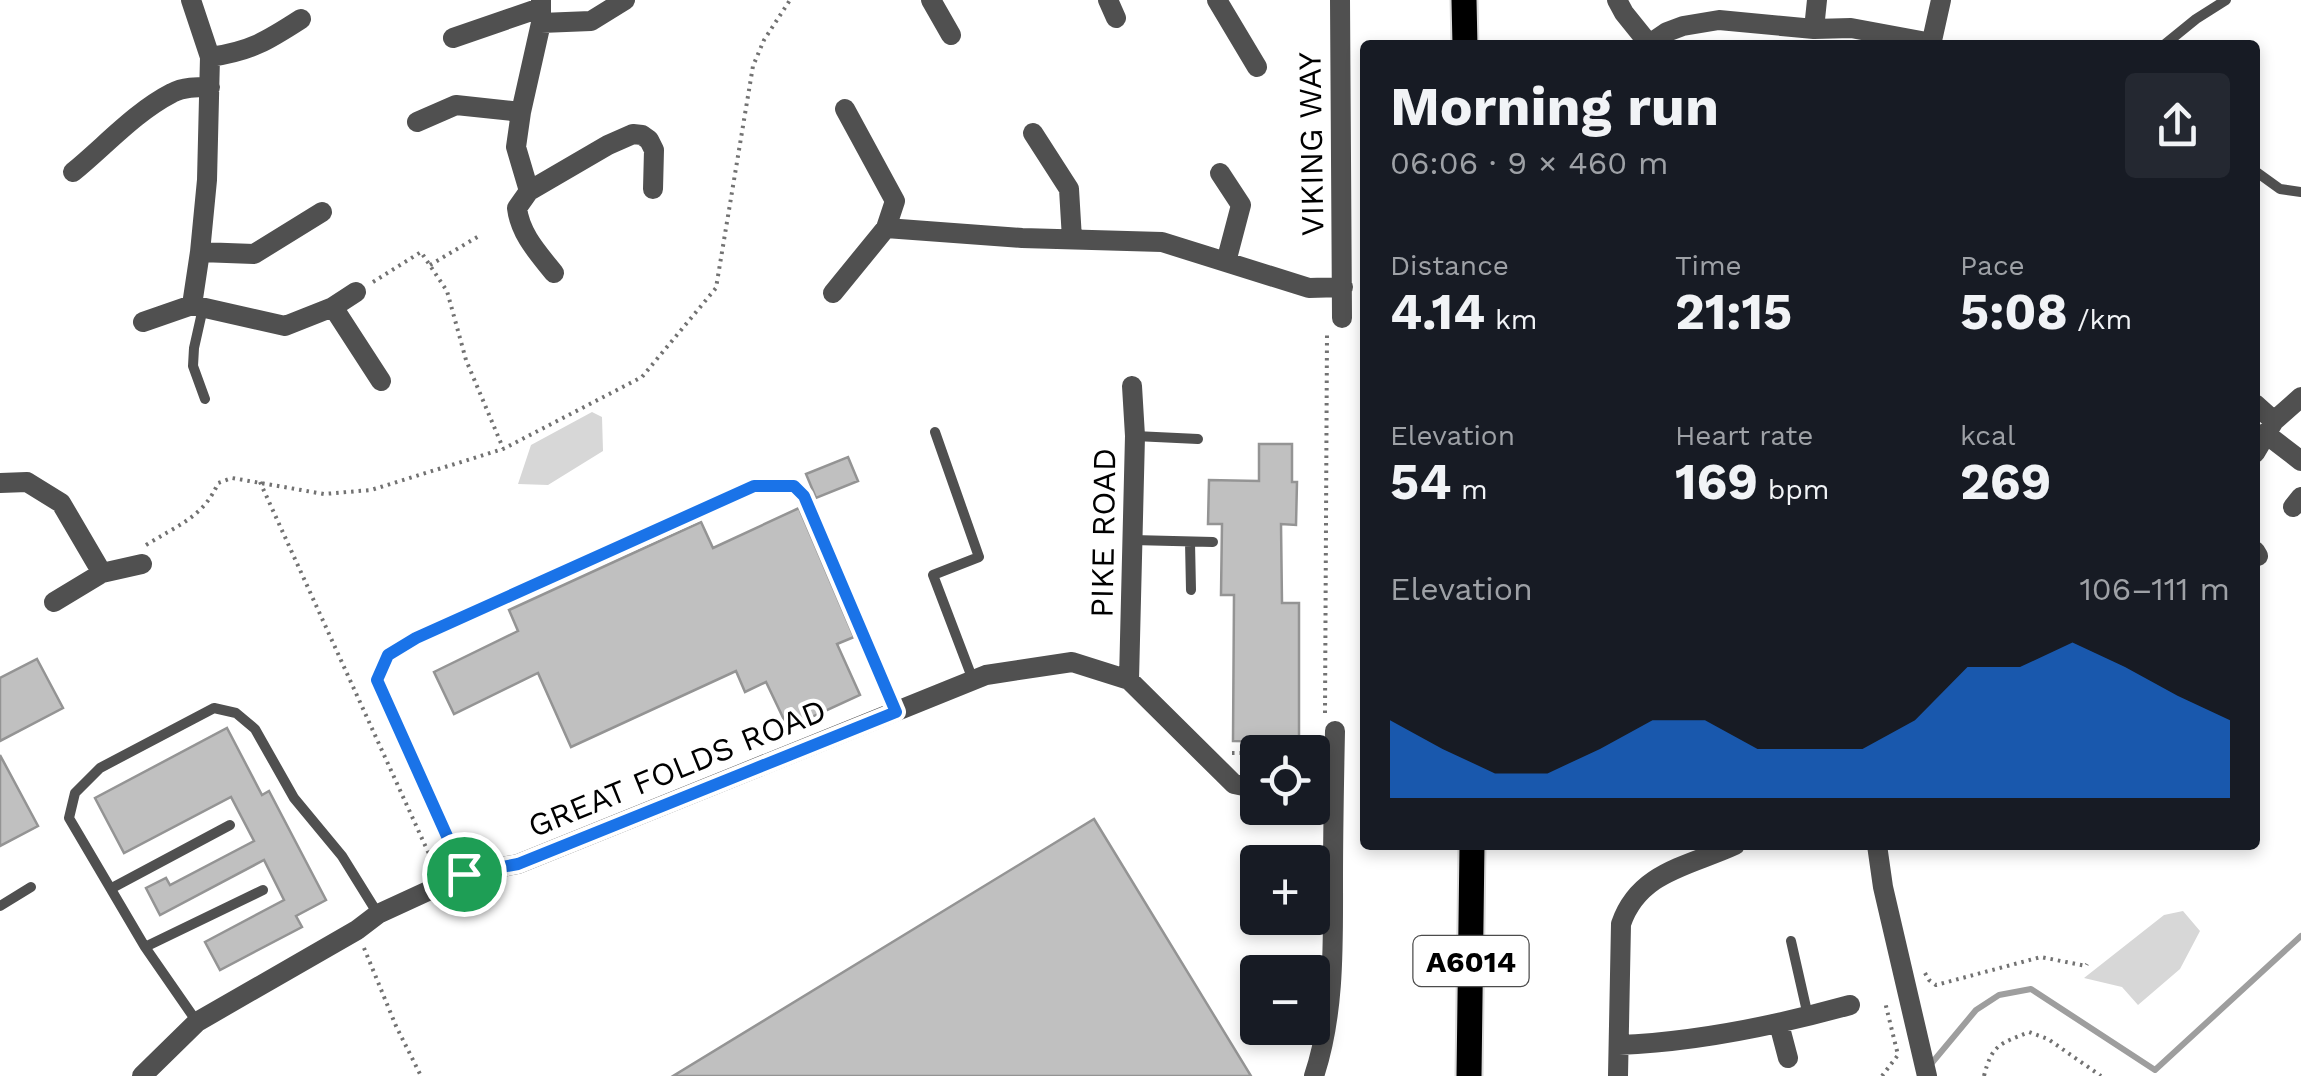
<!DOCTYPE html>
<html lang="en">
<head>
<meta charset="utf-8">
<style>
  :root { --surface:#171b24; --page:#242831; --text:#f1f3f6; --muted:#9ea1a6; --accent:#1a73e8 }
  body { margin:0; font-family:"Work Sans",sans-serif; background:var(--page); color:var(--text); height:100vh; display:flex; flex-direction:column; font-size:38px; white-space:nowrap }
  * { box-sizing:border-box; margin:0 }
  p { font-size:32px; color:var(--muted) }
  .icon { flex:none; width:55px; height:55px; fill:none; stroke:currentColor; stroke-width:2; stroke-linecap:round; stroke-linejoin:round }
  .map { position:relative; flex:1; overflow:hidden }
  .panel { position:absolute; left:1360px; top:40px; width:900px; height:810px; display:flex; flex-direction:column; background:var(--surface); border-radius:10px; box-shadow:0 5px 15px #0003 }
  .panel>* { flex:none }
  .fabs { position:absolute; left:1240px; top:735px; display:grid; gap:20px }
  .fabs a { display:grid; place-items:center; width:90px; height:90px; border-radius:10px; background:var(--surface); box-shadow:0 5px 15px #0003; font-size:50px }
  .pin { position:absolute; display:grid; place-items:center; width:85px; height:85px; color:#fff; margin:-42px; border:5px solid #fff; border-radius:50%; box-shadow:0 2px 10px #0007 }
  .round { display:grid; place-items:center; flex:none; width:105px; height:105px; border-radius:10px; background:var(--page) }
  .summary { display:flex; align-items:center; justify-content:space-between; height:170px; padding:0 30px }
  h1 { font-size:55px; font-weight:700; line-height:75px }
  .metrics { display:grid; grid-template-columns:repeat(3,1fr); gap:15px; height:170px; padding:10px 30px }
  .metrics div { display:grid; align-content:center }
  .metrics b { font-size:50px; font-weight:700 }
  .metrics small { font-size:28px; font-weight:400 }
  .metrics p { font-size:28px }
  .chart { height:280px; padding:20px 30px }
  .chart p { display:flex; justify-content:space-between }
  .chart svg { width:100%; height:180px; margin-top:10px; fill:var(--accent); opacity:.7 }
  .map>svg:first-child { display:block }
  .green { fill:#d7d7d7 }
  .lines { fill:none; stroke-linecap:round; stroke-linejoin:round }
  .stream { stroke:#9e9e9e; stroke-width:6 }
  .building { fill:#c0c0c0; stroke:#949494; stroke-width:2.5 }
  .primary-casing { stroke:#dbdbdb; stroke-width:29 }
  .path { stroke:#727272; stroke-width:4; stroke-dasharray:2.5 5; stroke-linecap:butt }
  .service { stroke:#505050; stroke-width:10 }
  .minor { stroke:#505050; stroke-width:20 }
  .tertiary { stroke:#505050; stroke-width:20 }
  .primary { stroke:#000; stroke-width:25 }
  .route-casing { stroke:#fff; stroke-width:20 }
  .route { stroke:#1a73e8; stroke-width:12 }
  .labels { text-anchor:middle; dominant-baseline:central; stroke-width:8; stroke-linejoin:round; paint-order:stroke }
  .shield { fill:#fff; stroke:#4c4c4c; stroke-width:2.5 }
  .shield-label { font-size:30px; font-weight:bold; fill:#000 }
  .street-label { font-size:32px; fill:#000; stroke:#fff }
</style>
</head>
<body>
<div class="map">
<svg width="2301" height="1076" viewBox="0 0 2301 1076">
  <rect width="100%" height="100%" fill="#fff"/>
  <path class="green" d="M592,412L602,417L603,451L548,485L518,484L531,445Z
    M2183,911L2200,931L2180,969L2138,1005L2122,987L2084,978L2164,915Z"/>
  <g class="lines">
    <path class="stream" d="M1931,1064L1976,1010L1999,995L2031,989L2155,1070L2301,936"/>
  </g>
  <path class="building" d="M1259,444H1292V482H1297L1296,525L1281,524L1282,603H1299V742L1233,741L1234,595H1221L1222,524H1208L1209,480L1259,481Z
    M848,457L858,481L816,498L806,474Z
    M799,508L854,637L837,644L860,695L788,728L766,682L745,692L736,671L571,747L538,673L454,714L434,672L518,631L509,610L701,522L713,548Z
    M37,659L63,708L0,741V678Z
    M227,728L262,795L269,791L326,900L296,916L302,927L220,970L205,942L284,900L264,860L160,915L146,888L166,878L170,885L254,841L231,797L124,853L95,798Z
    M0,755L38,826L0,846Z
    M1094,819L1251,1076H673Z"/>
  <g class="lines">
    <g class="primary-casing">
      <path id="primary" d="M1464,0L1465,45
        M1469,1076L1472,845"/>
    </g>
    <path class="path" d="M430,265L479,236
      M373,282L421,252L447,291L466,360L503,448
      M260,482L434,865
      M146,545C176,526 204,517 218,483L232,478L324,494L371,490L503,449L642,377L716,288L753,66L764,40L790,0
      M1325,713L1327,332
      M1232,753H1258
      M364,948L396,1026L421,1076
      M1925,973L1929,980L1936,985L2041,957L2086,966L2087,964
      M1882,1076L1898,1055L1885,1002
      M1984,1076C1992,1044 2000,1044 2029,1032L2048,1039L2101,1076"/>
    <path class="service" d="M2164,45L2196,19L2226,0
      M2255,171L2280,189L2301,192
      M203,308L194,348L193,366L205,399
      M935,432L979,557L933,575L973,680
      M1135,436L1198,439
      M1133,540L1213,542
      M1190,542L1191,590
      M464,873L377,680L388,655L416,637L754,486H794L804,496L895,712
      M112,888L230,825
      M0,906L31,887
      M1791,941L1808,1016
      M145,947L263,890
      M197,1022L145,947L69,818L75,793L100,768L214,708L236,713L255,729L294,798L342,856L378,914"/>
    <path class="minor" d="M191,0L210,57L207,180L200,252L192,305L285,326L333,307L356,292
      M931,0L951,35
      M1108,0L1116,18
      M1217,0L1257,67
      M1340,0L1342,318
      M1617,0L1624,13L1649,44
      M541,23L591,21L625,0
      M1814,29L1817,0
      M453,38L540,8
      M1648,45L1667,32L1683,26L1719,20L1814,29L1851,28L1932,43
      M210,57C251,51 267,41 301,19
      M417,122L456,105L521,112
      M1033,133L1069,189L1072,239
      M73,172C105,146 135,112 172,93C183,87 197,87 210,87
      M1220,173L1241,205L1226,262
      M529,191L516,147L521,112L541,23V0
      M886,228L1022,238L1162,242L1309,288L1343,287
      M200,252L254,254L322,212
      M554,273C538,253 520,234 517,208L529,191L608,145L633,134L642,135L649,140L654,150L653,189
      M833,293L886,228L895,201L845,109
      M333,307L381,381
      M143,322L192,305
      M2255,404L2274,421
      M2266,434L2301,461
      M2255,453L2274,421L2301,397
      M0,483L27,482L61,503L102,573
      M2293,507L2301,497
      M2255,551L2258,556
      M54,602L102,573L142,564
      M1129,680L1135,436L1132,386
      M1779,1024L1788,1058
      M1619,1045C1698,1042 1774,1026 1850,1005
      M142,1076L197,1022L357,930L378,914L465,874L518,864L986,675L1072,662L1129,680L1234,784L1258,789
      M1314,1076C1335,1013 1333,943 1333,877C1333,829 1334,780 1335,731
      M1618,1076L1621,924C1639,871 1690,866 1735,845"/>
    <path class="tertiary" d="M1931,45L1941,0
      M1877,845L1883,887L1927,1076"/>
    <use href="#primary" class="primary"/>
  </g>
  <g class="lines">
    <g class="route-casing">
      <path id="route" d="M754,486H794L804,496L896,712L518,864L464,874L377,680L388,655L416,638Z"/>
    </g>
    <use href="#route" class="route"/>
  </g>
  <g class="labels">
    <rect class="shield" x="1413.5" y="936" width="115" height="50" rx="8"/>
    <g class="shield-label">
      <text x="1471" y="961">A6014</text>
    </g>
    <g class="street-label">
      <text transform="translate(1311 144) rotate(-91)">VIKING WAY</text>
      <text transform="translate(1103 533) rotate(-89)">PIKE ROAD</text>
      <text transform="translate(677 768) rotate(-22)">GREAT FOLDS ROAD</text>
    </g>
  </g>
</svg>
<div class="fabs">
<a><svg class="icon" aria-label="locate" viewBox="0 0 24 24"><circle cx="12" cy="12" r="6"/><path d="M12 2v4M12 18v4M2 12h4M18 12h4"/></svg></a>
<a>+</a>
<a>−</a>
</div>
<div class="pin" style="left:464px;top:874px;background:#1e9e55"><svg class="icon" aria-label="arrive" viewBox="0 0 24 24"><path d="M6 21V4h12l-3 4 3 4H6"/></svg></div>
<section class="panel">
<div class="summary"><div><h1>Morning run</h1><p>06:06 · 9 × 460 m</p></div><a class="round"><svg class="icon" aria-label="share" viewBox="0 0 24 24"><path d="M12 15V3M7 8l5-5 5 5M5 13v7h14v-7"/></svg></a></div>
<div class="metrics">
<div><p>Distance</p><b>4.14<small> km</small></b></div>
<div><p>Time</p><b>21:15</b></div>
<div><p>Pace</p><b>5:08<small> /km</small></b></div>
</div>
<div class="metrics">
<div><p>Elevation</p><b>54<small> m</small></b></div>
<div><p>Heart rate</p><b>169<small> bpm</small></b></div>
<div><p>kcal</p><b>269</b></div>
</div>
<div class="chart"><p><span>Elevation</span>106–111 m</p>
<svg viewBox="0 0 160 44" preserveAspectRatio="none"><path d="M0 44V25L10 32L20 38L30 38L40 32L50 25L60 25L70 32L80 32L90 32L100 25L110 12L120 12L130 6L140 12L150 19L160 25V44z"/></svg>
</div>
</section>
</div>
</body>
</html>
